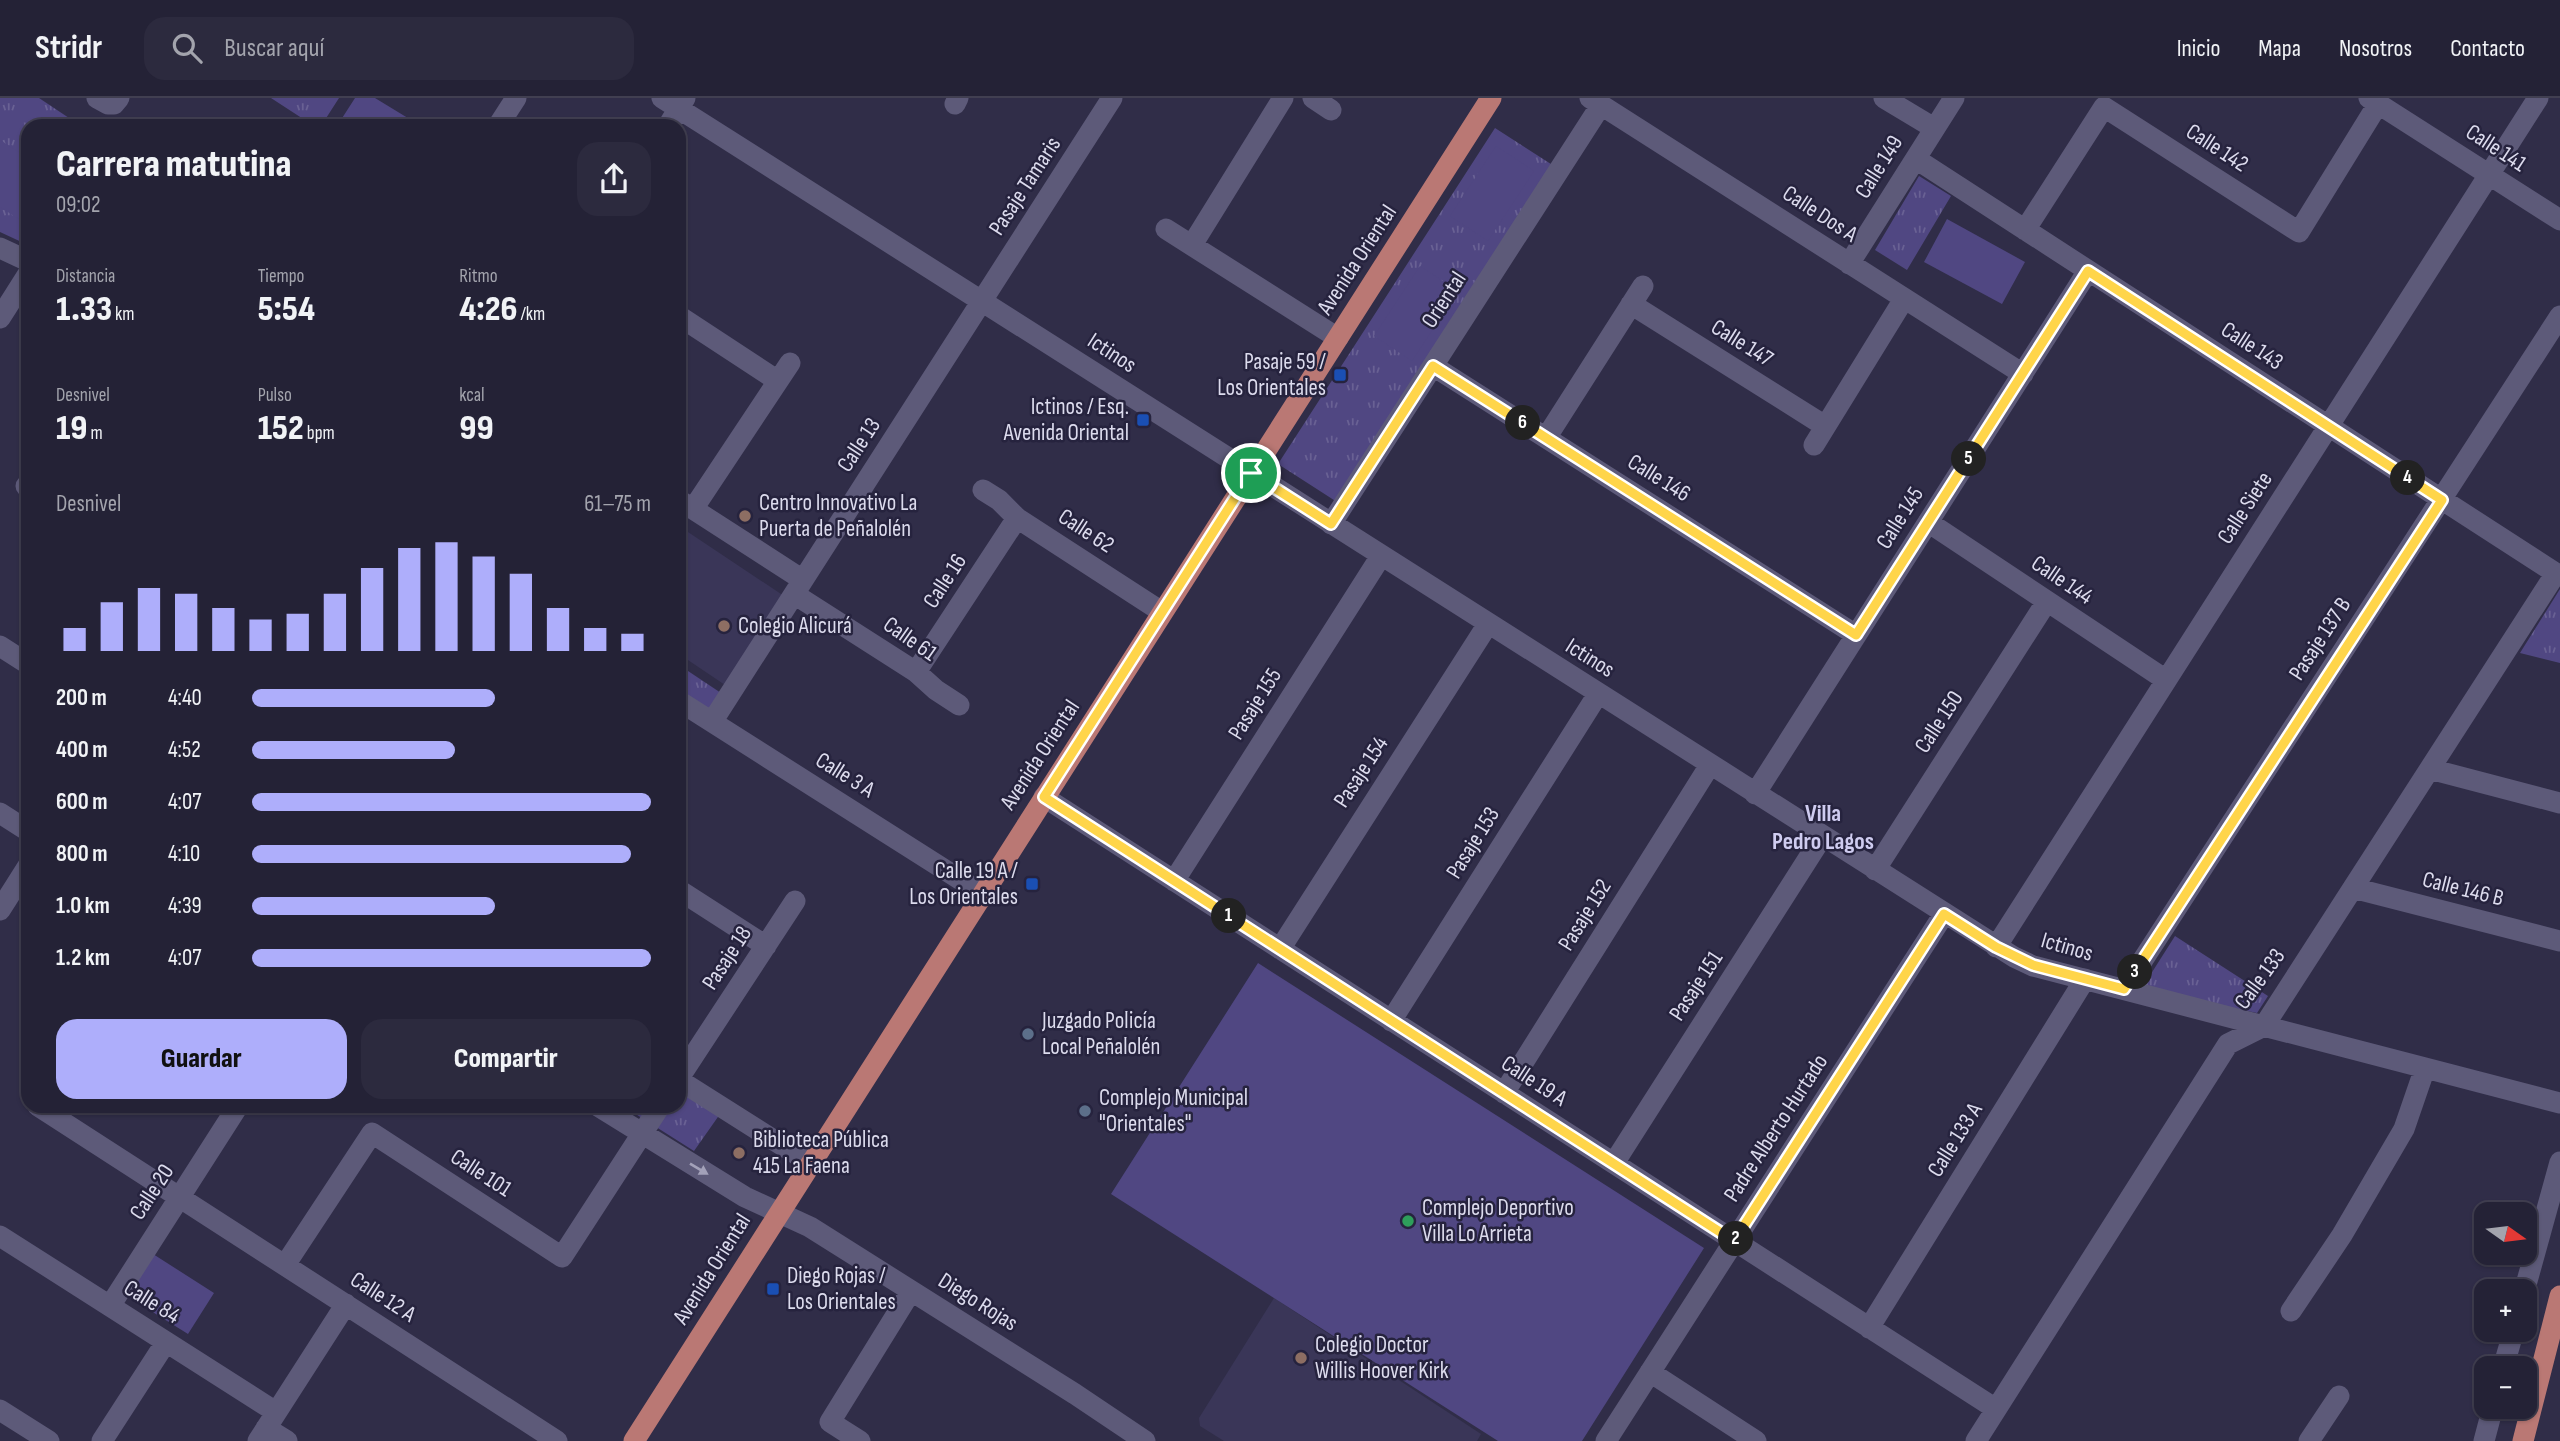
<!DOCTYPE html>
<html lang="es">
<head>
<meta charset="utf-8">
<style>
  :root { --surface:#242236; --page:#2c2a3e; --text:#f1f3f6; --muted:#a3a4ad; --line:#413f51; --accent:#aeaefb }
  body { margin:0; font-family:"Sofia Sans Condensed",sans-serif; background:var(--page); color:var(--text); height:100vh; display:flex; flex-direction:column; font-size:26px; white-space:nowrap }
  * { box-sizing:border-box; margin:0 }
  p { font-size:23px; color:var(--muted) }
  .icon { flex:none; width:38px; height:38px; fill:none; stroke:currentColor; stroke-width:2; stroke-linecap:round; stroke-linejoin:round }
  .map { position:relative; flex:1; overflow:hidden }
  .sheet { position:absolute; left:21px; top:21px; width:665px; height:994px; display:flex; flex-direction:column; background:var(--surface); border-radius:21px; box-shadow:0 2px 5px #0004,0 0 0 2px var(--line) }
  .sheet>* { flex:none }
  .needle { width:46px; rotate:104deg }
  .tools { position:absolute; left:2474px; top:1104px; display:grid; gap:14px }
  .tools a { display:grid; place-items:center; width:63px; height:63px; border-radius:14px; background:var(--surface); box-shadow:0 2px 5px #0004,0 0 0 2px var(--line); font-size:35px }
  .pin { position:absolute; display:grid; place-items:center; width:60px; height:60px; color:#fff; margin:-30px; border:4px solid #fff; border-radius:50%; box-shadow:0 2px 7px #0007 }
  .km { position:absolute; width:35px; height:35px; margin:-18px; border-radius:50%; background:#222; color:#fff; font-size:19px; line-height:35px; text-align:center }
  .round { display:grid; place-items:center; flex:none; width:74px; height:74px; border-radius:21px; background:var(--page) }
  .overview { display:flex; align-items:center; justify-content:space-between; height:119px; padding:0 35px }
  h1 { font-size:38px; font-weight:800; line-height:52px }
  .metrics { display:grid; grid-template-columns:repeat(3,1fr); gap:10px; height:119px; padding:7px 35px }
  .metrics div { display:grid; align-content:center }
  .metrics b { font-size:35px; font-weight:800 }
  .metrics small { font-size:19px; font-weight:400 }
  .metrics p { font-size:19px }
  .chart { height:196px; padding:14px 35px }
  .chart p { display:flex; justify-content:space-between }
  .chart svg { width:100%; height:126px; margin-top:7px; stroke:var(--accent); stroke-width:6 }
  .button { display:flex; gap:14px; margin-top:auto; padding:14px 35px }
  .button a { flex:1; height:80px; border-radius:21px; background:var(--accent); color:#111; font-size:28px; font-weight:800; line-height:80px; text-align:center }
  .button a+a { background:var(--page); color:var(--text) }
  ul { padding:0 35px; list-style:none; font-size:23px }
  li { display:grid; grid-template-columns:112px 84px 1fr; align-items:center; height:52px }
  li i { height:18px; border-radius:9px; background:var(--accent) }
  header { display:flex; align-items:center; gap:42px; box-sizing:border-box; height:98px; padding:0 35px; background:var(--surface); border-bottom:2px solid var(--line) }
  header strong { font-size:33px }
  nav { display:flex; gap:38px; margin-inline-start:auto; font-size:24px }
  .search { width:490px; height:63px; background:var(--page); display:flex; align-items:center; gap:18px; box-sizing:border-box; padding:0 24px; border-radius:21px; color:var(--muted); font-size:26px }
  .map>svg:first-child { display:block }
  .built { fill:#3a3658 }
  .grass { fill:url(#grass-tufts) }
  .pitch { fill:#504782 }
  .lines { fill:none; stroke-linecap:round; stroke-linejoin:round }
  .minor { stroke:#5d5a79; stroke-width:21 }
  .major { stroke:#ba7874; stroke-width:21 }
  .oneway { fill:#a3a1b9 }
  .route-casing { stroke:#fff; stroke-width:14 }
  .route { stroke:#ffd54a; stroke-width:9 }
  .transit-dot { fill:#1a4fb4; stroke:#26233e; stroke-width:2.5 }
  .education-dot { fill:#8d6e63; stroke:#26233e; stroke-width:2.5 }
  .service-dot { fill:#5c6f8a; stroke:#26233e; stroke-width:2.5 }
  .leisure-dot { fill:#2e9e5b; stroke:#26233e; stroke-width:2.5 }
  .labels { text-anchor:middle; dominant-baseline:central; stroke-width:5; stroke-linejoin:round; paint-order:stroke }
  .street-label { font-size:23px; fill:#dcdbed; stroke:#26233e }
  .poi-label { font-size:23px; fill:#dcdbed; stroke:#26233e; text-anchor:start }
  .neighbourhood-label { font-size:24px; font-weight:bold; fill:#cfccf0; stroke:#26233e }
</style>
</head>
<body>
<header>
<strong>Stridr</strong>
<div class="search"><svg class="icon" aria-label="search" viewBox="0 0 24 24"><circle cx="10" cy="10" r="6"/><path d="M15 15l6 6"/></svg>Buscar aquí</div>
<nav><a>Inicio</a><a>Mapa</a><a>Nosotros</a><a>Contacto</a></nav>
</header>
<div class="map">
<svg width="2560" height="1343" viewBox="0 0 2560 1343">
  <defs>
    <pattern id="grass-tufts" width="24" height="20" patternUnits="userSpaceOnUse" patternTransform="scale(1.75)"><rect width="24" height="20" fill="#504782"/><path d="M3 7l-1-3M5 7V3M7 7l1-3M15 17l-1-3M17 17v-4M19 17l1-3" fill="none" stroke="#696194"/></pattern>
  </defs>
  <rect width="100%" height="100%" fill="#302d48"/>
  <path class="built" d="M679,428L787,500L728,589L679,556Z
    M1274,1200L1481,1336L1477,1343H1224L1200,1328L1199,1320Z"/>
  <path class="grass" d="M0,0H39L81,28H28V147L0,134Z
    M271,0H339L321,28H314Z
    M1495,30L1554,68L1337,404L1278,366Z
    M1919,78L1951,98L1907,172L1875,152Z
    M2560,491V565L2520,555Z
    M679,567L721,595L709,614L679,595Z
    M2175,838L2268,898L2257,915L2142,890Z
    M679,990L720,1016L694,1053L623,1008H679Z"/>
  <path class="pitch" d="M355,0H375L421,28H337Z
    M0,42L28,60V127L0,109Z
    M1496,48L1534,73L1488,143L1450,118Z
    M1947,121L2025,164L2002,206L1924,164Z
    M1420,168L1458,193L1412,263L1374,238Z
    M1258,865L1704,1150L1582,1343H1498L1111,1096Z
    M153,1156L214,1195L188,1236L127,1198Z"/>
  <g class="lines">
    <path class="minor" d="M97,0L108,6H114L119,0
      M662,0L2014,859L2033,868L2560,1005
      M1313,0L1331,12
      M1590,0L2023,276
      M1884,0L1934,30
      M2369,0L2560,122
      M955,6L958,0
      M498,28L516,0
      M668,28L685,0
      M1916,61L2560,478
      M1166,131L1338,240
      M2025,132L2104,9L2299,134L2378,6
      M1192,147L1283,0
      M0,150L28,163
      M1849,166L1954,0
      M1631,206L1825,328
      M679,218L778,283
      M0,220L28,176
      M1433,268L1856,537
      M1546,340L1643,188
      M1814,347L1904,201
      M26,388L28,390
      M983,392L999,402L1017,420L1162,514
      M679,402L803,482
      M693,411L790,265
      M1928,424L2166,582
      M1331,426L1601,7
      M794,496L916,574L936,592L959,607
      M0,548L28,566
      M916,574L1017,420
      M679,603L983,796
      M712,624L1112,0
      M2430,671L2560,705
      M1755,696L2088,173
      M1044,699L1996,1311
      M0,715L28,733
      M1875,772L2047,503
      M1174,783L1381,458
      M2353,790L2560,843
      M679,792L766,848
      M0,812L28,768
      M1996,849L2538,0
      M1280,851L1488,526
      M2124,891L2560,218
      M1391,923L1598,596
      M679,980L795,803
      M679,982L810,1065
      M1504,995L1710,667
      M38,1008L557,1343
      M598,1008L745,1099L810,1129L1075,1296L1145,1343
      M1614,1065L1822,739
      M0,1138L276,1314
      M285,1167L372,1035L562,1159L660,1008
      M2524,1194L2560,1064
      M110,1208L238,1008
      M2291,1213L2342,1137L2404,1031L2425,970
      M1869,1230L2085,881
      M2503,1270L2514,1232
      M1650,1274L1756,1343
      M0,1312L49,1343
      M266,1330L287,1343
      M102,1343L166,1244
      M258,1343L346,1206
      M860,1343L830,1324L911,1193
      M1606,1343L1944,816
      M1976,1343L2228,946L2264,928L2556,475
      M2309,1343L2339,1298
      M2484,1343L2493,1309"/>
    <path class="major" d="M634,1343L1491,0
      M2523,1343L2560,1198"/>
  </g>
  <defs><path id="oneway-solid" d="M-6-.8H1V-3.2L6.5 0L1 3.2V.8H-6Z" transform="scale(1.75)"/></defs>
  <use class="oneway" href="#oneway-solid" transform="translate(699 1071) rotate(31)"/>
  <g class="lines">
    <g class="route-casing">
      <path id="route" d="M2088,173L2442,402L2124,891L2033,867L1996,849L1944,816L1734,1143L1044,699L1251,375L1331,426L1433,268L1856,537Z"/>
    </g>
    <use href="#route" class="route"/>
  </g>
  <g class="transit-dot">
    <rect x="1333" y="270" width="14" height="14" rx="3.5"/>
    <rect x="1136" y="315" width="14" height="14" rx="3.5"/>
    <rect x="1025" y="779" width="14" height="14" rx="3.5"/>
    <rect x="766" y="1184" width="14" height="14" rx="3.5"/>
  </g>
  <g class="education-dot">
    <circle cx="745" cy="418" r="7"/>
    <circle cx="724" cy="528" r="7"/>
    <circle cx="739" cy="1055" r="7"/>
    <circle cx="1301" cy="1260" r="7"/>
  </g>
  <g class="service-dot">
    <circle cx="1028" cy="936" r="7"/>
    <circle cx="1085" cy="1013" r="7"/>
  </g>
  <circle class="leisure-dot" cx="1408" cy="1123" r="7"/>
  <g class="labels">
    <g class="street-label">
      <text transform="translate(2217 50) rotate(33)">Calle 142</text>
      <text transform="translate(2496 50) rotate(33)">Calle 141</text>
      <text transform="translate(1879 69) rotate(-58)">Calle 149</text>
      <text transform="translate(1025 88) rotate(-57)">Pasaje Tamaris</text>
      <text transform="translate(1820 116) rotate(33)">Calle Dos A</text>
      <text transform="translate(1357 162) rotate(-57)">Avenida Oriental</text>
      <text transform="translate(1444 202) rotate(-57)">Oriental</text>
      <text transform="translate(1742 245) rotate(32)">Calle 147</text>
      <text transform="translate(2252 248) rotate(33)">Calle 143</text>
      <text transform="translate(1112 255) rotate(33)">Ictinos</text>
      <text transform="translate(859 347) rotate(-57)">Calle 13</text>
      <text transform="translate(1659 380) rotate(32)">Calle 146</text>
      <text transform="translate(2245 410) rotate(-57)">Calle Siete</text>
      <text transform="translate(1900 420) rotate(-58)">Calle 145</text>
      <text transform="translate(1086 433) rotate(33)">Calle 62</text>
      <text transform="translate(2062 482) rotate(34)">Calle 144</text>
      <text transform="translate(945 483) rotate(-57)">Calle 16</text>
      <text transform="translate(910 541) rotate(35)">Calle 61</text>
      <text transform="translate(2320 541) rotate(-57)">Pasaje 137 B</text>
      <text transform="translate(1590 560) rotate(32)">Ictinos</text>
      <text transform="translate(1255 606) rotate(-58)">Pasaje 155</text>
      <text transform="translate(1939 624) rotate(-57)">Calle 150</text>
      <text transform="translate(1040 657) rotate(-57)">Avenida Oriental</text>
      <text transform="translate(1361 674) rotate(-57)">Pasaje 154</text>
      <text transform="translate(845 677) rotate(32)">Calle 3 A</text>
      <text transform="translate(1473 745) rotate(-58)">Pasaje 153</text>
      <text transform="translate(2463 791) rotate(14)">Calle 146 B</text>
      <text transform="translate(1585 817) rotate(-58)">Pasaje 152</text>
      <text transform="translate(2067 849) rotate(16)">Ictinos</text>
      <text transform="translate(727 860) rotate(-57)">Pasaje 18</text>
      <text transform="translate(2260 881) rotate(-54)">Calle 133</text>
      <text transform="translate(1696 888) rotate(-57)">Pasaje 151</text>
      <text transform="translate(1534 983) rotate(33)">Calle 19 A</text>
      <text transform="translate(1776 1030) rotate(-57)">Padre Alberto Hurtado</text>
      <text transform="translate(1955 1042) rotate(-58)">Calle 133 A</text>
      <text transform="translate(481 1075) rotate(33)">Calle 101</text>
      <text transform="translate(152 1094) rotate(-57)">Calle 20</text>
      <text transform="translate(712 1171) rotate(-58)">Avenida Oriental</text>
      <text transform="translate(383 1199) rotate(33)">Calle 12 A</text>
      <text transform="translate(152 1204) rotate(32)">Calle 84</text>
      <text transform="translate(978 1204) rotate(32)">Diego Rojas</text>
    </g>
    <g class="poi-label">
      <text x="1326" y="264" text-anchor="end">Pasaje 59 /<tspan x="1326" dy="26">Los Orientales</tspan></text>
      <text x="1129" y="309" text-anchor="end">Ictinos / Esq.<tspan x="1129" dy="26">Avenida Oriental</tspan></text>
      <text x="759" y="405">Centro Innovativo La<tspan x="759" dy="26">Puerta de Peñalolén</tspan></text>
      <text x="738" y="528">Colegio Alicurá</text>
      <text x="1018" y="773" text-anchor="end">Calle 19 A /<tspan x="1018" dy="26">Los Orientales</tspan></text>
      <text x="1042" y="923">Juzgado Policía<tspan x="1042" dy="26">Local Peñalolén</tspan></text>
      <text x="1099" y="1000">Complejo Municipal<tspan x="1099" dy="26">"Orientales"</tspan></text>
      <text x="753" y="1042">Biblioteca Pública<tspan x="753" dy="26">415 La Faena</tspan></text>
      <text x="1422" y="1110">Complejo Deportivo<tspan x="1422" dy="26">Villa Lo Arrieta</tspan></text>
      <text x="787" y="1178">Diego Rojas /<tspan x="787" dy="26">Los Orientales</tspan></text>
      <text x="1315" y="1247">Colegio Doctor<tspan x="1315" dy="26">Willis Hoover Kirk</tspan></text>
    </g>
    <g class="neighbourhood-label">
      <text x="1823" y="715">Villa<tspan x="1823" dy="28">Pedro Lagos</tspan></text>
    </g>
  </g>
</svg>
<div class="tools">
<a><svg class="needle" viewBox="-14 -14 28 28"><path d="M0-13l5 13h-10z" fill="#e53935"/><path d="M0 13l5-13h-10z" fill="#a3a4ad"/></svg></a>
<a>+</a>
<a>−</a>
</div>
<div class="pin" style="left:1251px;top:375px;background:#1e9e55"><svg class="icon" aria-label="arrive" viewBox="0 0 24 24"><path d="M6 21V4h12l-3 4 3 4H6"/></svg></div>
<b class="km" style="left:1229px;top:818px">1</b>
<b class="km" style="left:1736px;top:1141px">2</b>
<b class="km" style="left:2135px;top:874px">3</b>
<b class="km" style="left:2408px;top:380px">4</b>
<b class="km" style="left:1969px;top:361px">5</b>
<b class="km" style="left:1523px;top:325px">6</b>
<section class="sheet">
<div class="overview"><div><h1>Carrera matutina</h1><p>09:02</p></div><a class="round"><svg class="icon" aria-label="share" viewBox="0 0 24 24"><path d="M12 15V3M7 8l5-5 5 5M5 13v7h14v-7"/></svg></a></div>
<div class="metrics">
<div><p>Distancia</p><b>1.33<small> km</small></b></div>
<div><p>Tiempo</p><b>5:54</b></div>
<div><p>Ritmo</p><b>4:26<small> /km</small></b></div>
</div>
<div class="metrics">
<div><p>Desnivel</p><b>19<small> m</small></b></div>
<div><p>Pulso</p><b>152<small> bpm</small></b></div>
<div><p>kcal</p><b>99</b></div>
</div>
<div class="chart"><p><span>Desnivel</span>61–75 m</p>
<svg viewBox="0 0 160 44" preserveAspectRatio="none"><path d="M5 44V36M15 44V27M25 44V22M35 44V24M45 44V29M55 44V33M65 44V31M75 44V24M85 44V15M95 44V8M105 44V6M115 44V11M125 44V17M135 44V29M145 44V36M155 44V38"/></svg>
</div>
<ul>
<li><b>200 m</b>4:40<i style="width:61%"></i></li>
<li><b>400 m</b>4:52<i style="width:51%"></i></li>
<li><b>600 m</b>4:07<i style="width:100%"></i></li>
<li><b>800 m</b>4:10<i style="width:95%"></i></li>
<li><b>1.0 km</b>4:39<i style="width:61%"></i></li>
<li><b>1.2 km</b>4:07<i style="width:100%"></i></li>
</ul>
<div class="button"><a>Guardar</a><a>Compartir</a></div>
</section>
</div>
</body>
</html>
